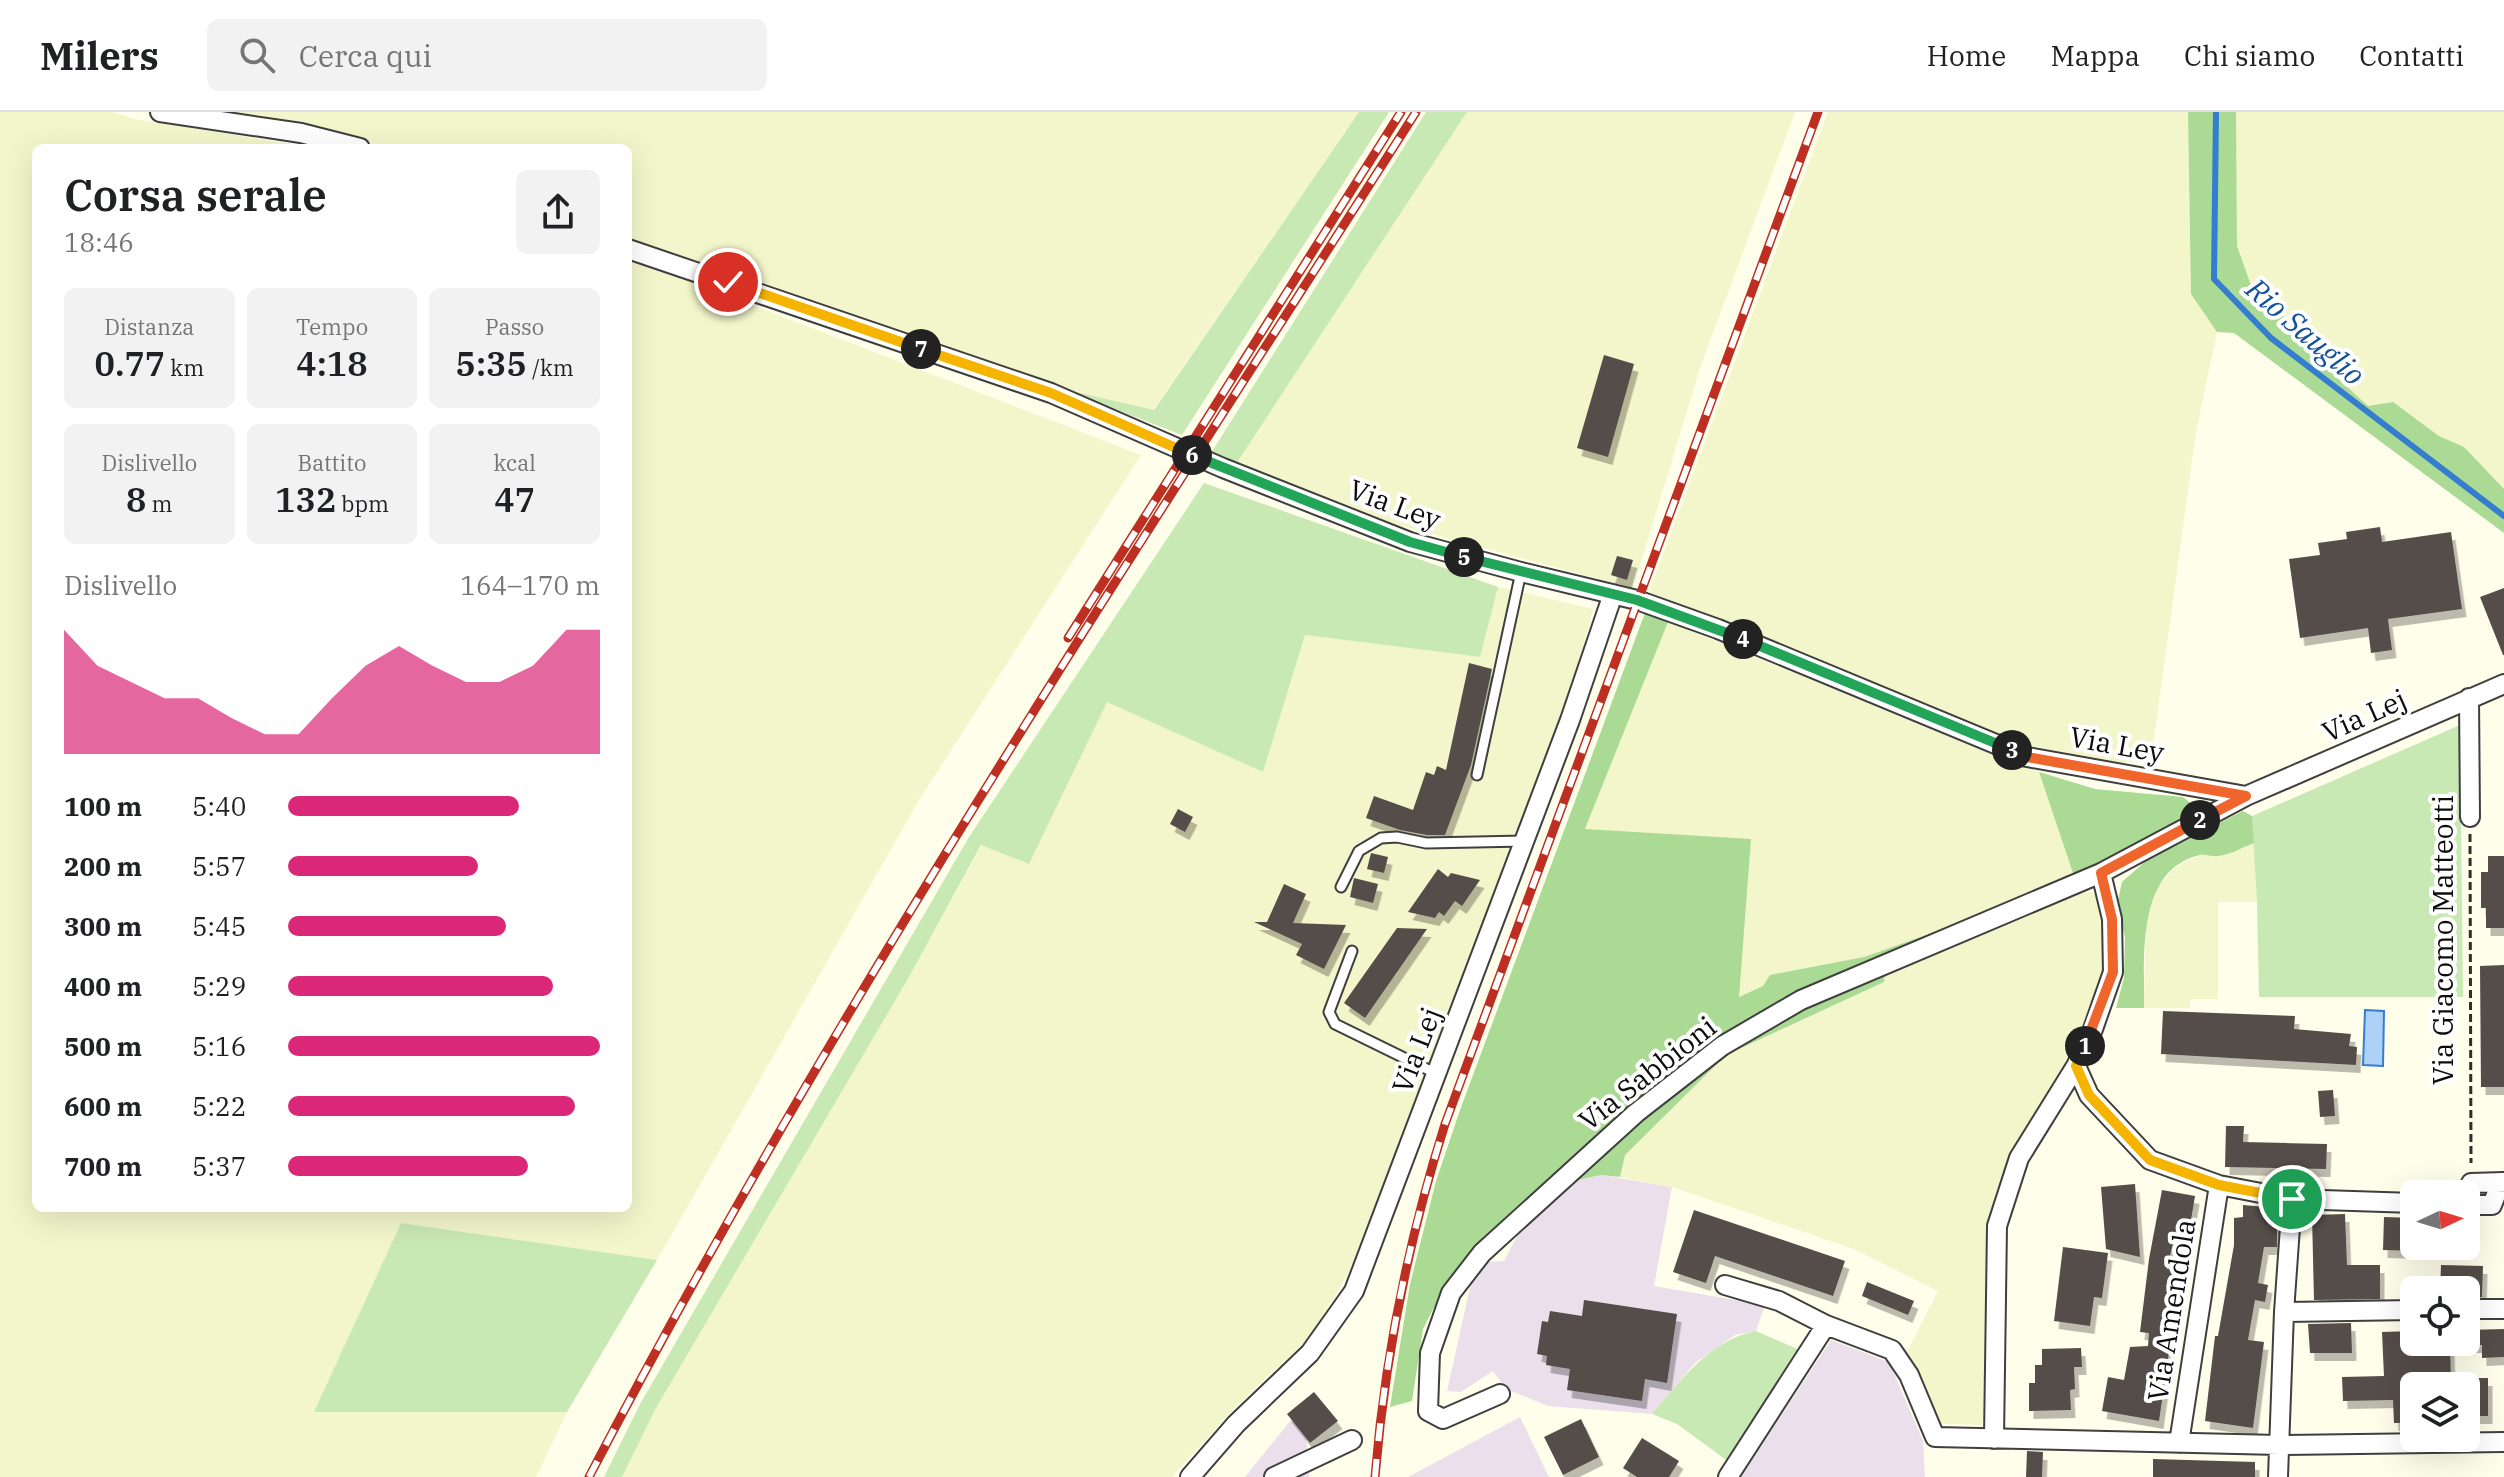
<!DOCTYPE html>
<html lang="it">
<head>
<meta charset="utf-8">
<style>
  :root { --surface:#fff; --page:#f2f2f2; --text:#202124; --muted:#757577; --line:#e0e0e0; --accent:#db2777 }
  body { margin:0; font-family:"IBM Plex Serif",serif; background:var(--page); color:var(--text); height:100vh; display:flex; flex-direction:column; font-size:30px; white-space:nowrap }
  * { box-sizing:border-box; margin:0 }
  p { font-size:26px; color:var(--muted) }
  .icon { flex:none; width:44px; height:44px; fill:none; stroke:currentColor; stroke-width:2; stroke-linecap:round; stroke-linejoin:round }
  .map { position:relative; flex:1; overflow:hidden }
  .side { position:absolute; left:32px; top:32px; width:600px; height:1068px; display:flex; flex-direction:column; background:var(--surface); border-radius:12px; box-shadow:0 8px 32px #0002 }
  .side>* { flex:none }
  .needle { width:52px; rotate:86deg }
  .tools { position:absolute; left:2400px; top:1068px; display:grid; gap:16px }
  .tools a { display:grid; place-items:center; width:80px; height:80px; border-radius:12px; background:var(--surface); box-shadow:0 8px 32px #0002; font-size:40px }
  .pin { position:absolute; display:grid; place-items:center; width:68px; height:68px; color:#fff; margin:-34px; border:4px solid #fff; border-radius:50%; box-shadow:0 2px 8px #0007 }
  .km { position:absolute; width:40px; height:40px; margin:-20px; border-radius:50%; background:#222; color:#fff; font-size:22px; line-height:40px; text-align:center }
  .round { display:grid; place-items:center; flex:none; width:84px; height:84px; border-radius:12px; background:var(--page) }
  .head { display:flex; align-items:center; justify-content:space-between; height:136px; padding:0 32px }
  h1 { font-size:44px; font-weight:600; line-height:60px }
  .metrics { display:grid; grid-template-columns:repeat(3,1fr); gap:12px; height:136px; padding:8px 32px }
  .metrics div { display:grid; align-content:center; border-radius:12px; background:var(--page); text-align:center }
  .metrics b { font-size:34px; font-weight:600 }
  .metrics small { font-size:22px; font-weight:400 }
  .metrics p { font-size:22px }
  .chart { height:224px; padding:16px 32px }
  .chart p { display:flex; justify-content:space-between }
  .chart svg { width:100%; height:144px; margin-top:8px; fill:var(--accent); opacity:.7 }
  ul { padding:0 32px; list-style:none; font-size:26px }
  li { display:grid; grid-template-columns:128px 96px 1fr; align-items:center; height:60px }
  li i { height:20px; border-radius:10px; background:var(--accent) }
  header { display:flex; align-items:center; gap:48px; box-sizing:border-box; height:112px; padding:0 40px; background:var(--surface); border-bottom:2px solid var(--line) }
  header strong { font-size:38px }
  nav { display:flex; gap:44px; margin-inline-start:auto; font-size:28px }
  .search { width:560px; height:72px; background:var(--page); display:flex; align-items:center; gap:20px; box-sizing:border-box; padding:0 28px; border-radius:12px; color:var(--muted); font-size:30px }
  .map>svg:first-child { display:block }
  .industrial { fill:#ebdfeb }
  .farmland { fill:#f3f5ca }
  .green { fill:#c9e9b4 }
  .forest { fill:#aada93 }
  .water { fill:#aed2f7; stroke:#347dcf; stroke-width:2 }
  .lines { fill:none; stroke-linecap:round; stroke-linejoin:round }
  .stream { stroke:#347dcf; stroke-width:6 }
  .building { fill:#544e48; filter:url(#shadow) }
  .service-casing { stroke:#3f3f3f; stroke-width:13 }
  .minor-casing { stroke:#3f3f3f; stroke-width:22 }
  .path { stroke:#2e2e2e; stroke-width:3; stroke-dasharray:8 4; stroke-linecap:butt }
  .service { stroke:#fff; stroke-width:9 }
  .minor { stroke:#fff; stroke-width:18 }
  .rail-casing { stroke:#bd2f22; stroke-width:9 }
  .rail { stroke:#fff; stroke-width:6; stroke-dasharray:18; stroke-linecap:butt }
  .split-1-casing { stroke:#fff; stroke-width:16 }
  .split-2-casing { stroke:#fff; stroke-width:16 }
  .split-3-casing { stroke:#fff; stroke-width:16 }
  .split-4-casing { stroke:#fff; stroke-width:16 }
  .split-5-casing { stroke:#fff; stroke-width:16 }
  .split-6-casing { stroke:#fff; stroke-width:16 }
  .split-7-casing { stroke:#fff; stroke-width:16 }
  .split-8-casing { stroke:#fff; stroke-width:16 }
  .split-1 { stroke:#f5b400; stroke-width:10 }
  .split-2 { stroke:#f0652b; stroke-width:10 }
  .split-3 { stroke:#f0652b; stroke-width:10 }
  .split-4 { stroke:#22a559; stroke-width:10 }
  .split-5 { stroke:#22a559; stroke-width:10 }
  .split-6 { stroke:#22a559; stroke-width:10 }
  .split-7 { stroke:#f5b400; stroke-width:10 }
  .split-8 { stroke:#f5b400; stroke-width:10 }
  .labels { text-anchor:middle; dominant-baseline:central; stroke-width:8; stroke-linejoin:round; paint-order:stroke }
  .street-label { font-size:28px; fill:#0c0c0c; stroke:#fff }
  .water-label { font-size:30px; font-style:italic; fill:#14509e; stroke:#fff }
</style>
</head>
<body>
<header>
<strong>Milers</strong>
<div class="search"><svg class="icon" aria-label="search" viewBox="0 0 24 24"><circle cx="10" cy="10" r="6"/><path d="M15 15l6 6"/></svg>Cerca qui</div>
<nav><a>Home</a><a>Mappa</a><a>Chi siamo</a><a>Contatti</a></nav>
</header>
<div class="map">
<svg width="2504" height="1365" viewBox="0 0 2504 1365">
  <defs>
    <filter id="shadow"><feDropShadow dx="4.5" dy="8" stdDeviation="0" flood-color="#0004"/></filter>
  </defs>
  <rect width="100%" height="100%" fill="#fffeea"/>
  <path class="industrial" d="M1602,1063L1672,1075L1654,1174L1765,1193L1756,1219L1735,1223L1695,1251L1652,1302L1548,1294L1506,1277L1493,1259L1461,1280L1447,1279L1471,1171L1482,1150L1504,1149L1523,1113L1536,1100L1578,1068Z
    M1831,1228L1889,1250L1923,1329L1925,1365H1741Z
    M1304,1292L1309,1365H1245Z
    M1520,1305L1549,1365H1408Z"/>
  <path class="farmland" d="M0,0H112L135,7L315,36H36V1096H628V145L1141,343L919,688L657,1148L401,1111L315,1299L567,1300L536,1365H0Z
    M221,0H1359L1153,298L1063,277L628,126V36H385L352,23Z
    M1467,0H1795L1701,253L1633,476L1394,412L1236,352Z
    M1828,0H2188L2191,182L2217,220L2196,320L2151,648L2119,651L2026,636L1649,480Z
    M2236,0H2504V377L2464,335L2439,324L2393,290L2368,294L2332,261L2323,236L2253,180L2237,134Z
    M1498,475L1593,497L1575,566L1424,971L1349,1160L1309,1226L1236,1294L1172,1365H622L656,1296L909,865L982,733L1029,752L1107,589L1263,660L1305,523L1479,545Z
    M1668,510L2039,660L2073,761L1957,812L1864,845L1771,863L1763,874L1739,885L1585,718Z
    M2254,731L2257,790H2218V887H2190V896H2144L2146,807L2158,774L2176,755L2201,743L2220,744Z
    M2092,780L2099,786L2107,825L2104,863L2070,952L2005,1058L1996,1080L1989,1114L1987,1305L1981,1313L1933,1311L1905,1244L1938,1179L1854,1137L1672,1075L1620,1065L1624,1043L1726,943L1884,870L1885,859L2081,781Z"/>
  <path class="green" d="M1359,0H1389L1182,323L1063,277L1154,298Z
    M1426,0H1467L1236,352L1211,341Z
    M1204,371L1498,475L1480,545L1305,523L1263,660L1107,590L1029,752L981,733L909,865L656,1296L622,1365H604L640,1292L969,725Z
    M2460,613L2463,885H2259L2257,790L2252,704Z
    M401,1111L657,1148L567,1300H314Z
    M1756,1219L1802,1239L1729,1350L1677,1312L1652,1302C1681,1268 1710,1228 1756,1219Z"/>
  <path class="forest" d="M2188,0H2236L2237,134L2253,179L2323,236L2332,261L2368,294L2393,290L2439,324L2464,335L2504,377V421L2234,221L2217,220L2191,182Z
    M1645,501L1668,510L1585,717L1751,727L1739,885L1763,874L1770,863L1864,845L1957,812L1799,881L1635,991L1480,1131L1445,1174L1423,1217L1412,1289L1390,1295L1410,1172L1436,1069L1460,998Z
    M2039,660L2095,677L2183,685L2194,694L2188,708L2097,754L2073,761Z
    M2243,699L2252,704L2254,731C2243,735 2230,743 2218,744C2212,745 2206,742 2200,743C2135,758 2145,846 2144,896H2116L2124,866L2125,825L2117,793L2122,770L2148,747Z
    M1885,859L1884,870L1726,943L1625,1043L1620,1065L1601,1063L1578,1068L1580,1060L1724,939L1805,892Z"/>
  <path class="water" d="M2365,898L2384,899L2383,954L2363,953Z"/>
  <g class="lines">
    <path class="stream" d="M2216,0L2214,167L2271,226L2504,404"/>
  </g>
  <path class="building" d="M1604,243L1634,252L1608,345L1577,336Z
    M2380,415L2382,430L2451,420L2462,497L2388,507L2392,538L2371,541L2368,516L2300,526L2289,447L2320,443L2318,431L2347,427L2346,420Z
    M1617,444L1633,448L1627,468L1611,463Z
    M2504,476V543H2503L2480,485Z
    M1469,551L1492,557L1471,653L1445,723H1427L1400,718L1366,706L1374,684L1413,698L1426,660L1434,663L1437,654L1446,658Z
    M1178,697L1193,705L1185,720L1170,712Z
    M1371,741L1388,745L1384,761L1367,757Z
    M2488,744H2504V816H2486V796H2481V760H2488Z
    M1438,757L1448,765L1451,761L1480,768L1462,794L1455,789L1444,804L1439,800L1435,806L1408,800Z
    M1354,766L1378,772L1373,791L1350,785Z
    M1284,772L1306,782L1293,811L1346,813L1324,857L1296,843L1302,832L1254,810H1267Z
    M1397,816L1427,817L1365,906L1344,891Z
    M2504,853V975H2481L2480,854Z
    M2163,899L2295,904L2294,917L2351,922L2349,934L2357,935L2356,953L2161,942Z
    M2333,978L2335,1004L2320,1005L2318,979Z
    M2226,1014H2244L2243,1030L2327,1032L2326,1057L2225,1055Z
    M2135,1072L2140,1145L2106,1137L2101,1075Z
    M2162,1078L2195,1084L2189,1120L2176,1118L2167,1157L2185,1160L2179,1198H2175L2159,1309L2102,1299L2108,1265L2124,1268L2130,1235L2148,1234L2149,1221L2140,1220L2149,1147Z
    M2243,1093L2277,1096V1135H2264L2258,1171L2268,1173L2265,1190L2255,1188L2248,1228L2264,1230L2253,1316L2205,1309L2215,1224H2218L2234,1133V1106L2243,1105Z
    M1694,1098L1845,1149L1833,1184L1715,1144L1706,1171L1673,1160Z
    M2345,1102L2347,1153H2380V1187L2314,1188L2312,1103Z
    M2384,1105L2414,1106V1139L2383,1138Z
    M2063,1135L2108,1141L2102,1186L2094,1185L2090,1214L2054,1209Z
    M2441,1153L2483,1154L2482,1185H2466V1178H2440Z
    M1867,1170L1914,1189L1908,1203L1862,1184Z
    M1584,1188L1677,1202L1667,1271L1645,1267L1642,1289L1567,1278L1570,1257L1546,1253L1547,1244L1537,1242L1542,1209L1548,1210L1550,1199L1582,1204Z
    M2351,1211L2352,1241H2310L2308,1212Z
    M2504,1217V1245L2482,1246V1233H2466V1218Z
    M2414,1219V1230H2450L2451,1274H2414V1311H2394L2393,1288L2343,1289L2342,1265L2384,1264L2382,1220Z
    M2081,1236L2082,1255H2074L2075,1277L2070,1278L2071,1298L2029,1299V1271H2035V1253H2042V1237Z
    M2466,1266H2488V1304H2466Z
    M1314,1280L1338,1309L1310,1331L1287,1302Z
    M1581,1307L1599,1345L1563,1363L1544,1325Z
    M1642,1326L1679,1349L1669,1365H1637L1623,1356Z
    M2027,1339L2043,1340L2042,1365H2026Z
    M2153,1347L2255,1350V1365H2153Z"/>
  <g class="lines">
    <g class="service-casing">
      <path id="service" d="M1477,663L1521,460
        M1341,775L1359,739L1381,726L1397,725L1426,731L1525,729
        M1352,839L1329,900L1335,912L1437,962"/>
    </g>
    <g class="minor-casing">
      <path id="minor" d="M160,0L301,21L360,36
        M628,137L1051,281L1223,356L1410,430L1521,460L1637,488L1718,517L2027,645L2246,684
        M2469,586L2470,705
        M2076,954L2089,983L2150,1048L2219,1073L2292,1087L2414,1091
        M2471,1071L2504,1070
        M2466,1093H2492L2501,1070
        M1725,1173L1779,1189L1826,1213L1892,1238L1909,1263L1935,1325L2279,1333L2504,1330
        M2466,1197H2504
        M2284,1200L2414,1198
        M1500,1282L1443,1307L1428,1299L1430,1241L1451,1181L1482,1141L1636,1001L1722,934L1801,888L2101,761L2246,684L2504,572
        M1994,1327L1997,1114L2019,1046L2076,954L2093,917L2113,860L2112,807L2101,761
        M2179,1331L2219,1073
        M1190,1365L1236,1312L1310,1241L1354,1179L1570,608L1613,482
        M1274,1365L1352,1328
        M1728,1365L1826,1213
        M2278,1365L2284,1200L2292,1087"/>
    </g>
    <path class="path" d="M2470,722L2471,1051"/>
    <use href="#service" class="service"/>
    <use href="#minor" class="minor"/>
    <g class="rail-casing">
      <path id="rail" d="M1068,526L1401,0
        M589,1365C835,893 1130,448 1416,0
        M1375,1365C1385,1242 1408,1129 1445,1012L1818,0"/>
    </g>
    <use href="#rail" class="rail"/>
  </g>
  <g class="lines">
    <g class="split-1-casing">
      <path id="split-1" d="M2085,934L2076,954L2089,983L2150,1048L2219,1073L2292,1087"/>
    </g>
    <g class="split-2-casing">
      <path id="split-2" d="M2085,934L2113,860L2112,807L2101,761L2200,708"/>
    </g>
    <g class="split-3-casing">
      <path id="split-3" d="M2012,638L2027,645L2246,684L2200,708"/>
    </g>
    <g class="split-4-casing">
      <path id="split-4" d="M1743,527L2012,638"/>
    </g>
    <g class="split-5-casing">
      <path id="split-5" d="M1464,445L1637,488L1743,527"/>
    </g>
    <g class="split-6-casing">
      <path id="split-6" d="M1192,343L1410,430L1464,445"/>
    </g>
    <g class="split-7-casing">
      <path id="split-7" d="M921,237L1051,281L1192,343"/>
    </g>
    <g class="split-8-casing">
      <path id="split-8" d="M728,170L921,237"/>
    </g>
    <use href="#split-1" class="split-1"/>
    <use href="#split-2" class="split-2"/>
    <use href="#split-3" class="split-3"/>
    <use href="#split-4" class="split-4"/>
    <use href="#split-5" class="split-5"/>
    <use href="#split-6" class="split-6"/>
    <use href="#split-7" class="split-7"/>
    <use href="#split-8" class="split-8"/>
  </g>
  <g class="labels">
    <g class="street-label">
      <text transform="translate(1395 392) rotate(20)">Via Ley</text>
      <text transform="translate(2364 603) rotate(-24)">Via Lej</text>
      <text transform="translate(2117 632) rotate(10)">Via Ley</text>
      <text transform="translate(2442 828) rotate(-90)">Via Giacomo Matteotti</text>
      <text transform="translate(1416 938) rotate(-69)">Via Lej</text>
      <text transform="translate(1647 961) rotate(-38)">Via Sabbioni</text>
      <text transform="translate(2171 1198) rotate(-81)">Via Amendola</text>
    </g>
    <g class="water-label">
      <text transform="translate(2306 219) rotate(41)">Rio Sauglio</text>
    </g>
  </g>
</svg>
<div class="tools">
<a><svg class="needle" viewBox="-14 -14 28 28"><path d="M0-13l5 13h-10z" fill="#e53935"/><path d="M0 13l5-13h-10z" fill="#757577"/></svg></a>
<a><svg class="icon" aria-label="locate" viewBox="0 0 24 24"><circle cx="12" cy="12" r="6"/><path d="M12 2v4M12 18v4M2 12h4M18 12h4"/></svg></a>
<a><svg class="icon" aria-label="layers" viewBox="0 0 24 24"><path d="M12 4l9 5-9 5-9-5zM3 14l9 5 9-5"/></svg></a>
</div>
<div class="pin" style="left:2292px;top:1087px;background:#1e9e55"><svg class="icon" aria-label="arrive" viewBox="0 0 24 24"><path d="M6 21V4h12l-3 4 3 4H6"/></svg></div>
<div class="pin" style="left:728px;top:170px;background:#d93025"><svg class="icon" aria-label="check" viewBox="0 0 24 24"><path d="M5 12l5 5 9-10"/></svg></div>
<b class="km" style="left:2085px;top:934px">1</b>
<b class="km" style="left:2200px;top:708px">2</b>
<b class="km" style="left:2012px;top:638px">3</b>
<b class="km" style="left:1743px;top:527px">4</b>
<b class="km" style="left:1464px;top:445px">5</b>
<b class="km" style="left:1192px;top:343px">6</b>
<b class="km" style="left:921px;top:237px">7</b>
<section class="side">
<div class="head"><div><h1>Corsa serale</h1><p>18:46</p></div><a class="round"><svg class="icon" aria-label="share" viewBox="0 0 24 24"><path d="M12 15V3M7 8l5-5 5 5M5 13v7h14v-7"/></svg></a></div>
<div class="metrics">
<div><p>Distanza</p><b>0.77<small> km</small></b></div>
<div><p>Tempo</p><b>4:18</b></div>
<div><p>Passo</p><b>5:35<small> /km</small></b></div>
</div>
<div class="metrics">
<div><p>Dislivello</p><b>8<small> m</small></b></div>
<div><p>Battito</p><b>132<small> bpm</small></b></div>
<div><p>kcal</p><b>47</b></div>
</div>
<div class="chart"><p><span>Dislivello</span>164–170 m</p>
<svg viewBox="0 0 160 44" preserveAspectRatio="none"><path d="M0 44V6L10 17L20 22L30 27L40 27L50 33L60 38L70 38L80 27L90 17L100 11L110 17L120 22L130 22L140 17L150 6L160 6V44z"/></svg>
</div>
<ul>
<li><b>100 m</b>5:40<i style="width:74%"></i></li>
<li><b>200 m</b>5:57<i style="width:61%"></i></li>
<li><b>300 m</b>5:45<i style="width:70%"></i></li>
<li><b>400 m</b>5:29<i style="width:85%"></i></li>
<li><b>500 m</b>5:16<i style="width:100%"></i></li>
<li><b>600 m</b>5:22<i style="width:92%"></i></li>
<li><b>700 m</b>5:37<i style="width:77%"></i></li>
</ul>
</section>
</div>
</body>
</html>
